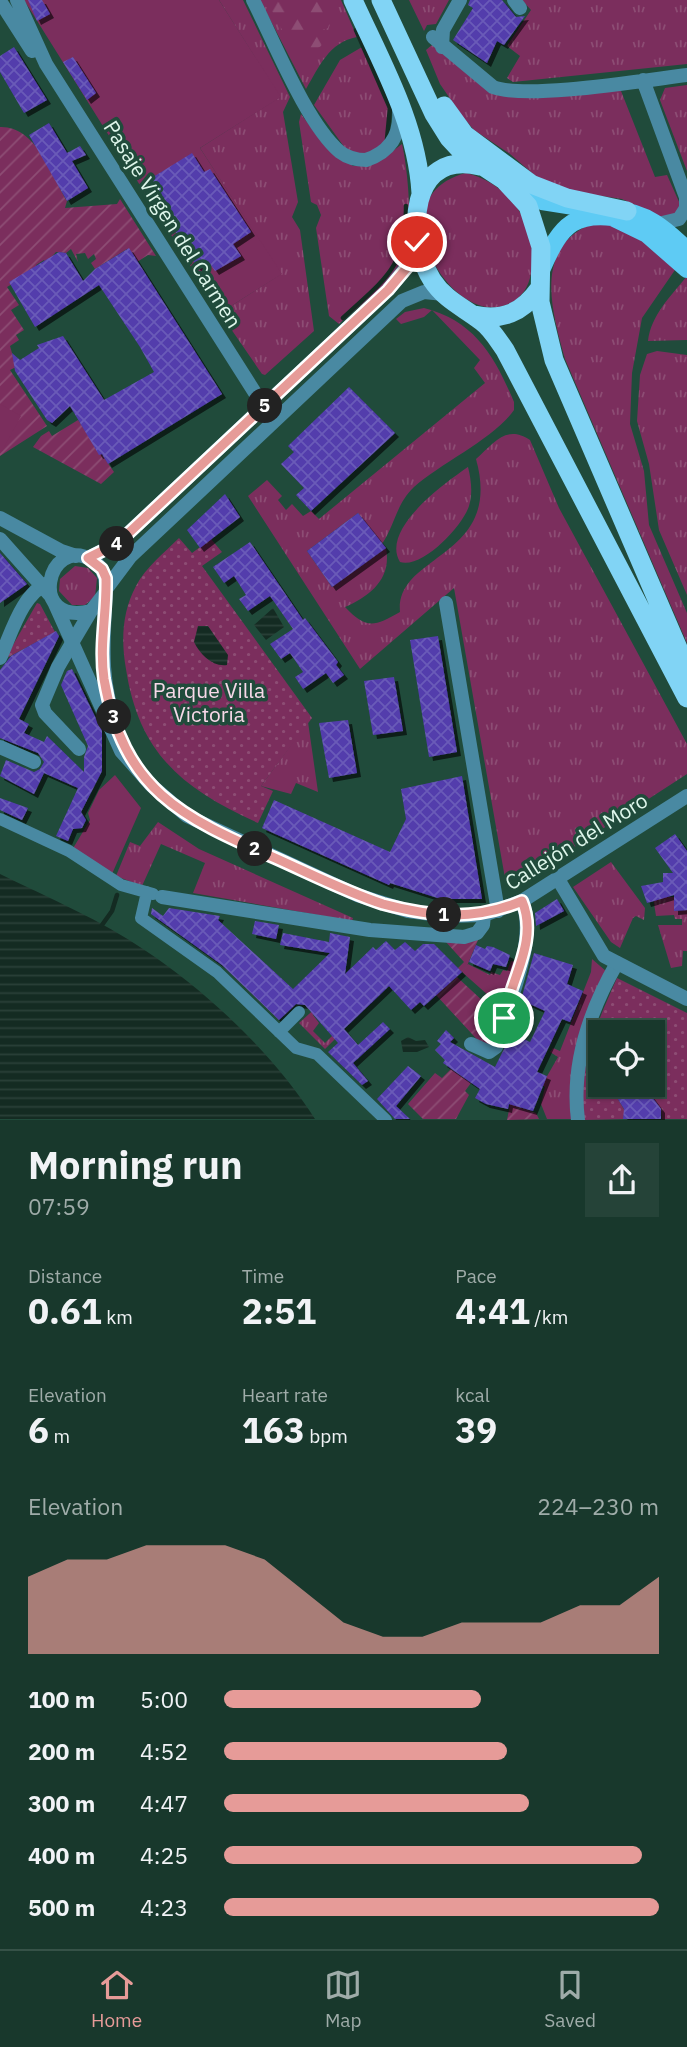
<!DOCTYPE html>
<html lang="en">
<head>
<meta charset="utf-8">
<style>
  :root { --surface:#18382c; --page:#254338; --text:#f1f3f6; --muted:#9faca9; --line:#365248; --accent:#e69b98 }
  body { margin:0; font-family:"IBM Plex Sans",sans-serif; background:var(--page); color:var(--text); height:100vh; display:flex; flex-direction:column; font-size:26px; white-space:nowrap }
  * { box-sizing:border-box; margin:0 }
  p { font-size:23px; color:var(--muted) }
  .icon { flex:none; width:38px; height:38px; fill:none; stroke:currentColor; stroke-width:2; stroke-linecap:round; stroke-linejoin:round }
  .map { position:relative; height:1120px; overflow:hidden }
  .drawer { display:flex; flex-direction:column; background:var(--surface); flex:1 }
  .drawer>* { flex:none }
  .fabs { position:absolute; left:588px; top:1020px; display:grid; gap:14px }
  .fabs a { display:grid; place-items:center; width:77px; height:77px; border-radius:0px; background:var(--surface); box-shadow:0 2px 5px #0004,0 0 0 2px var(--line); font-size:35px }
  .pin { position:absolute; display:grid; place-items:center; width:60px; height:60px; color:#fff; margin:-30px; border:4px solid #fff; border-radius:50%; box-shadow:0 2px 7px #0007 }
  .km { position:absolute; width:35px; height:35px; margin:-18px; border-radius:50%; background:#222; color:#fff; font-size:19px; line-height:35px; text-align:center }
  .round { display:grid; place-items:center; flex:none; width:74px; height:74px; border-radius:0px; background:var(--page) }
  .head { display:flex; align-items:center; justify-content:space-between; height:119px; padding:0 28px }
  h1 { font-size:38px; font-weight:700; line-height:52px }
  .figures { display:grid; grid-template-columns:repeat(3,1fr); gap:10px; height:119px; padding:7px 28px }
  .figures div { display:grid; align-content:center }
  .figures b { font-size:35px; font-weight:700 }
  .figures small { font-size:19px; font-weight:400 }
  .figures p { font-size:19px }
  .chart { height:196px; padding:14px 28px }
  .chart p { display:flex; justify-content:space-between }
  .chart svg { width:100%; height:126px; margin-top:7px; fill:var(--accent); opacity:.7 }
  ul { padding:0 28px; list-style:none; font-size:23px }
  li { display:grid; grid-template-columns:112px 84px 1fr; align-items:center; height:52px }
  li i { height:18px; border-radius:9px; background:var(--accent) }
  .dock { display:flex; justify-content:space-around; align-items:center; height:98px; border-top:2px solid var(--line); background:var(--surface); font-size:19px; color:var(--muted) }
  .dock a { display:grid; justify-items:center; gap:4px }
  .dock .on { color:var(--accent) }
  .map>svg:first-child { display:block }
  .grass { fill:url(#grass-tufts) }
  .forest { fill:url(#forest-firs) }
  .park { fill:url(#park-dots) }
  .garden { fill:url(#garden-furrows) }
  .pitch { fill:#7b2e5d }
  .water { fill:url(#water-rules) }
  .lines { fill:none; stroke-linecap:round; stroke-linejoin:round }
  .stream { stroke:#142b22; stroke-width:4.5 }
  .building { fill:url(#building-cross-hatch); filter:url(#shadow) }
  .pedestrian { stroke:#4989a2; stroke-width:12 }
  .minor { stroke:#4989a2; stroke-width:14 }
  .tertiary { stroke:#4989a2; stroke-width:14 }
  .primary { stroke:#5ecbf4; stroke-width:18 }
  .trunk { stroke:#81d4f5; stroke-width:19 }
  .route-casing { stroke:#fff; stroke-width:14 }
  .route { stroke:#e69b98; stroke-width:9 }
  .labels { text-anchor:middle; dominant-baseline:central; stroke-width:7; stroke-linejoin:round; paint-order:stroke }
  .street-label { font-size:21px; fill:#def6eb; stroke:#204b3b }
  .park-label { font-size:21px; fill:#f8d9e9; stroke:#204b3b }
</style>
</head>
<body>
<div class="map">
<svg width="687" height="1120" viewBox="0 0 687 1120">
  <defs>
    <pattern id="grass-tufts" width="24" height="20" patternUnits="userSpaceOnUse" patternTransform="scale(1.75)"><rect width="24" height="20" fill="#7b2e5d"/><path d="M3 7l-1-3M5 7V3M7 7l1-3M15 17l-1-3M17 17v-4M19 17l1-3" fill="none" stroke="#8d4d74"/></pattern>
    <pattern id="forest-firs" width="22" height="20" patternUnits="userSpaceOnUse" patternTransform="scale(1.75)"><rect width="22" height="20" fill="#7b2e5d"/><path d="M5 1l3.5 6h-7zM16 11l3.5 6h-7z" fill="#8d4d74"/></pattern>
    <pattern id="park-dots" width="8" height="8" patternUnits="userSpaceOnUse" patternTransform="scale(1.75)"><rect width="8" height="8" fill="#7b2e5d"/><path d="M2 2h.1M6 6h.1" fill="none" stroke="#8d4d74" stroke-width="1.8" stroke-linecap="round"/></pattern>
    <pattern id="garden-furrows" width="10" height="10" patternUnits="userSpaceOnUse" patternTransform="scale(1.75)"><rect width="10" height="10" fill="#7b2e5d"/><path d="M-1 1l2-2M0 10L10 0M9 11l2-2" fill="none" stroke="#8d4d74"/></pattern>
    <pattern id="water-rules" width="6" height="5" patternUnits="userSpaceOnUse" patternTransform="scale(1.75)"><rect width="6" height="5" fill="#142b22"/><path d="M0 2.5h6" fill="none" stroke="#2a4038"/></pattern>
    <pattern id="building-cross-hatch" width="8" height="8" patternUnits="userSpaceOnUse" patternTransform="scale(1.75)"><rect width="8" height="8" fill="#523dac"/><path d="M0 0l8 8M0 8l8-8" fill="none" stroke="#6a5ab8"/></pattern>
    <filter id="shadow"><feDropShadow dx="4" dy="4" stdDeviation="0" flood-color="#0009"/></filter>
  </defs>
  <rect width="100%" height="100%" fill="#204b3b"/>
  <path class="grass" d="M219,0H243L290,97L283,112L298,202L292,217L300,230L314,331L265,375L262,374L220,313L281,274L200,148L280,97Z
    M260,0H341L357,37C329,42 319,67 306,89Z
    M409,0H449L436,24L427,25L424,31Z
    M522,0H687V64L513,82L507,78L520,56L507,46L531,10Z
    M432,45L490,90L621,91L655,177L667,175L680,204L677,213L665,219L622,199L561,190L539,179L510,154L474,130L462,116L440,84L426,50Z
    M362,47C372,72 401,114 385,142C383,146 376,150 373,153L350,155L314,105L340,60Z
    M687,85V171L660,100L665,88Z
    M301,114L324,145L353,166L381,160L402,144C408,169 414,235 404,258C392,284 359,305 339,324L329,316L316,228L321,215L317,205L311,202L299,122Z
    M466,173C508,183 536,222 532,265C531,278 528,289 518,298C461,346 368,198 466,173Z
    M594,223C628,223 652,247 677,267L642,318L632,373L630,424L644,471L649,525L687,613V643L565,359C552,312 532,246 594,223Z
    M687,276V340L648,341C651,315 671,296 687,276Z
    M424,308C475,321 495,357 514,402V410C495,438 441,463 414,487C396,504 395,525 382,544L358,513L307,551L332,587L386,548C392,579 370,596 345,607C366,629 374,627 400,612C395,553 504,559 476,459C494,443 506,424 530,440L559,508L687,744V774L559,857L555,852L541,860L543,867L523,878L519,872L505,878L454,588L360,669L248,496L267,480L282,496L278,500L286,510L292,504L303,516L311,511L319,519L485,383L474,368L480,360L432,310L424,317L401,324L396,319L405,312Z
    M657,351L687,355V595L659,530L649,464L637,421L640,375L647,354Z
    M468,467C471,479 473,493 469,506C462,527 422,569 400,562C380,529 446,482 468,467Z
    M75,566L88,568L97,578L95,597L85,605H72L59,591L60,579Z
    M308,722L318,792L296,783L291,794L261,786Z
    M158,822L199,849L353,918L352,921L193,893L205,863L161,844L142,886L116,876L130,842L140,846Z
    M611,862L645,908L644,920L636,916L633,918L620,948L611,942L573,887Z
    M653,897H674V911L687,910V951H683L682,966L671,968L658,925H682V919H675L674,915L656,916Z
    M592,959L607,972L574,1119H547L541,1104L545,1087L542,1085L558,1057L550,1052L553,1048L560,1051L591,972Z
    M511,961L516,962L503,1003L498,1004L462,972L468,964L490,975L491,972L500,975L503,970L507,971Z
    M319,1005L313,1015L319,1023L313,1031L325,1043L333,1035L336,1038L325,1049L299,1023Z"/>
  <path class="forest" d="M266,0H322V11L331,18L328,28L322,30L325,36L321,46L309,54L292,45L286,37Z"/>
  <path class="park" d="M179,538L192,553L211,539L222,552L202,566L312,718L261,786L273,791L258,823C183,789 139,754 126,669C121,641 122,612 136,586C146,567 164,553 179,538Z
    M37,603L40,604L55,632L5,659Z
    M617,978L687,1013V1119H662L661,1109L643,1085H653V1032H600V1085H626L616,1096L625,1111L623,1119L584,1120C577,1068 596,1025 617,978Z"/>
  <path class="garden" d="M0,127C36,126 51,174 67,201L65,208L117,204L120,199L156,256L148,255L137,262L127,249L95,269L91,263L96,259L94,254L88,259L85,253L76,254L78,262L71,249L66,253L56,252L46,263L44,260L36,265L37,269L7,287L19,305L11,310L24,330L16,335L19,340L10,346L16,367L10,370L47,426L0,456Z
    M78,420L114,472L101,484L33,447L41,436L49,431L52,436Z
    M478,940L467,966L461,973L458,968L464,962L446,942Z
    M457,977L499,1016L491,1043L484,1047L436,995Z
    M451,1069L471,1083L465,1091L469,1095L456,1119H423L408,1104L435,1073L442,1078Z
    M511,1100L520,1103L519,1107L536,1113L539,1119L507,1120Z"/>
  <path class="pitch" d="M24,0H219L281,97L200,148L282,274L220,313Z
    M0,404L21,416L2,451L0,450Z
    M115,775L141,808L112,874L72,850L90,820L88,813L99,790Z"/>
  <path class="water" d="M273,608L284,627L266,640L254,625Z
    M198,626H208L228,655L227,665C212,667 200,654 194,642Z
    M0,874C49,898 101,920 146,951C210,994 274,1055 315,1119H0Z
    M408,1037L416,1041L425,1040L429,1047L417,1052H403L401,1041Z"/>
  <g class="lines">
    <path class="stream" d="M356,30L390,108L387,139
      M343,318C385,279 407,267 406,206
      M102,925L112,911L117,895"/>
  </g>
  <path class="building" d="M28,0H42L50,14L37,21Z
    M470,0H502L516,17L525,16L504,45L497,41L487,63L453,40L473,8L468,5Z
    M14,47L47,100L24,113L0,72V56Z
    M73,57L96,93L87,100L63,62Z
    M49,123L67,153L80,146L86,155L72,161L88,188L67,201L29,135Z
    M192,153L204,172L210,169L251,232L233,244L241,256L215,271L208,261L197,267L145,182Z
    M129,248L222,394L108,464L102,454L99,455L70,406L52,423L47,420L15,371L12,353L20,360L39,348L37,345L63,336L104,400L154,372L140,347L99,285L35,327L9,282L59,252L66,253L83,281L95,269Z
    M349,387L395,433L311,511L296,495L304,488L281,464L294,452L288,446Z
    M225,494L240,517L200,548L187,530Z
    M358,513L386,548L332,587L307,551Z
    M250,542L303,620L305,618L338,662L336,665L344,675L333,683L326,673L303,689L295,677L303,672L290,653L281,659L270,644L293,629L270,596L248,611L239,599L246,595L234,576L224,583L213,567Z
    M0,553L27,584L0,603Z
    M56,631L59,636L19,719L29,724L24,733L44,742L47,736L84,772V757L88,746L61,685L67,671L72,669L102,731V771L81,812L86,820L82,828L73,829L68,841L56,836L78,788L44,773L34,794L0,776L6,760L34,772L40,769L44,762L38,753L0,738V670L11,656Z
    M438,636L457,752L429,757L410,640Z
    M394,677L403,731L373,735L364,681Z
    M348,720L357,773L329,778L319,723Z
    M462,776L482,899H441L390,883L389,885L262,828L274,800L390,852L406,819L401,789Z
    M0,798L28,808L22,820L0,810Z
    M675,834L687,851V910L674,911V895L647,903L641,886L663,882V873H673L655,848Z
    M557,899L564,911L536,926L535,913Z
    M152,908L163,916L169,908L220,916L218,920L293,989L330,953L280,945L283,933L329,942L330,933L350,937L345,974L373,947L376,950L386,941L395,950L405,942L415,951L423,944H434L462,972L424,1006L420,1002L411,1010L389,986L344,1029L358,1045L383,1022L390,1029L353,1063L368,1081L362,1085L328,1052L338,1043L305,1005L296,1004L279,1020L222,965L151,914Z
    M255,921L279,925L276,939L252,934Z
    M476,945L485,949L487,946L493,947L510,955L506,967L493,964L490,971L469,962Z
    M534,953L573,965L567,984L583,991L570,1022L562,1019L537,1072L547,1076L533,1111L509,1104L508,1109L486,1104L475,1098L480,1089L443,1063L445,1060L435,1050L441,1044L437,1041L446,1030L454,1038L450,1042L495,1067L512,1033L530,1042L545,1011L521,1000Z
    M408,1066L421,1076L396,1106L410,1119H395L377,1099Z
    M626,1085H643L661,1109V1119H623L624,1109L616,1096Z"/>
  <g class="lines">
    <path class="pedestrian" d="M0,819L69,851L121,885L153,894
      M147,892L141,918L217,972L296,1048L317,1054L386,1120
      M279,1032L299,1012"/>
    <path class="minor" d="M17,0L46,64L264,407
      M514,0L520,8
      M0,1L32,51
      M433,37L493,87C527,100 646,80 687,75
      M442,47L443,30L460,0
      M643,80L687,200
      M658,224L679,219L686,208V199
      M446,603L498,911
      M72,643L58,667L42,705L45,713L79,749
      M0,658C11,635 22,592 49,583
      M0,747L34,762
      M162,897L370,930L464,937L477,933L483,925L484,915
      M471,1044L489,1052L496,1047L501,1036C509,997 538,940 522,901
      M578,1120C571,1065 590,1010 617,963"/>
    <path class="tertiary" d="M253,0C274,41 306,123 340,152C348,158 356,160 366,160C390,152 401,135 399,110
      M0,518L61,551L76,556
      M0,539L50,595
      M88,558L118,543L388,290L409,264L417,242
      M106,589L130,557L402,301L424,292L444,294
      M105,593L91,611C26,627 47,534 92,560C102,566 106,576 106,587C104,636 98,679 117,726
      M54,602L121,751L151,785L187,816L357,895L408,911L447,916L484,915L522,901L687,796
      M72,643L91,611
      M558,879L604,956L687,999"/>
    <path class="primary" d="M518,193L542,201L580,207
      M614,210C646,212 665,229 687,250
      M614,218L647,234L687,269
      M542,268C561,224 575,209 626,219"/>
    <path class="trunk" d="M353,0C381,62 417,124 421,193
      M381,0L434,114L449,138L463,153L504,180L528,206L541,247L540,302L554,360L687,669
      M444,106L465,135L531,184L567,198L627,211
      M480,166C409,149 405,237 432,280C445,300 463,307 481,321C491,328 498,340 505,350L687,698
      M474,315C502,321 522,313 539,289"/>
  </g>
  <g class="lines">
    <g class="route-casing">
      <path id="route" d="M417,242L410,264L388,290L118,543L88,558L102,569L106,578C107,612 99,645 104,679C123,790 181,817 275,858C311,874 346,892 383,904C432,917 475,921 522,901C539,941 510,980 504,1018"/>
    </g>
    <use href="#route" class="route"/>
  </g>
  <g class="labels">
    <g class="street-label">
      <text transform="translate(173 224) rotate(58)">Pasaje Virgen del Carmen</text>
      <text transform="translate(576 841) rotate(-32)">Callejón del Moro</text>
    </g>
    <g class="park-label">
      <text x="209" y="690">Parque Villa<tspan x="209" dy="24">Victoria</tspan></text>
    </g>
  </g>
</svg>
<div class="fabs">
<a><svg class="icon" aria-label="locate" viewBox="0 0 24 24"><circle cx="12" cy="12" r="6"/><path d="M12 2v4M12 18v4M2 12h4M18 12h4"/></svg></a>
</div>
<div class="pin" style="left:504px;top:1018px;background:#1e9e55"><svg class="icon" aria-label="arrive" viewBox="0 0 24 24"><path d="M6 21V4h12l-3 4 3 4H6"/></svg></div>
<div class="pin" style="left:417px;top:242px;background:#d93025"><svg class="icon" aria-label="check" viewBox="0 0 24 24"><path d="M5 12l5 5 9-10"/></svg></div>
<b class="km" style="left:444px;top:915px">1</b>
<b class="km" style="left:255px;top:849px">2</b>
<b class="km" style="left:114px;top:717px">3</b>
<b class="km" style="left:117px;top:544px">4</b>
<b class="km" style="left:265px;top:406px">5</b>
</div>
<section class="drawer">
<div class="head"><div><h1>Morning run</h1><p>07:59</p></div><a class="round"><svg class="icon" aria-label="share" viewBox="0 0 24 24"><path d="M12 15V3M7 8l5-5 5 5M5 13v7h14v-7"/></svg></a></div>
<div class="figures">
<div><p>Distance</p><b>0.61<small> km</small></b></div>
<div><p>Time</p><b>2:51</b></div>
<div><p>Pace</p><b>4:41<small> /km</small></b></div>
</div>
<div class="figures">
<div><p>Elevation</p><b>6<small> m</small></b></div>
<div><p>Heart rate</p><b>163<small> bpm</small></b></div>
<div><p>kcal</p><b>39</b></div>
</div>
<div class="chart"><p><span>Elevation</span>224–230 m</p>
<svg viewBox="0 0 160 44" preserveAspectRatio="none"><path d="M0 44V17L10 11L20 11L30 6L40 6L50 6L60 11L70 22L80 33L90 38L100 38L110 33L120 33L130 33L140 27L150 27L160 17V44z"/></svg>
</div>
<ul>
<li><b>100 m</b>5:00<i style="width:59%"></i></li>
<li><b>200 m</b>4:52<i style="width:65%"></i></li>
<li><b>300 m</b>4:47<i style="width:70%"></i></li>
<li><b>400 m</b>4:25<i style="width:96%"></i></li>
<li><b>500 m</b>4:23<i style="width:100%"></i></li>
</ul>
</section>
<nav class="dock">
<a class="on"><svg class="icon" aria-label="home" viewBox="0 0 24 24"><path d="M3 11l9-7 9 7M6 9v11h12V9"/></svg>Home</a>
<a><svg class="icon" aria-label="map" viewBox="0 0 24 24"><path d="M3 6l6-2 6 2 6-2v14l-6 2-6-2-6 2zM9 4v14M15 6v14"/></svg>Map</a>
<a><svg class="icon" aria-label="saved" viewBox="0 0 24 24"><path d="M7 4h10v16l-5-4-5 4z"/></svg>Saved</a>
</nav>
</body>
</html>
